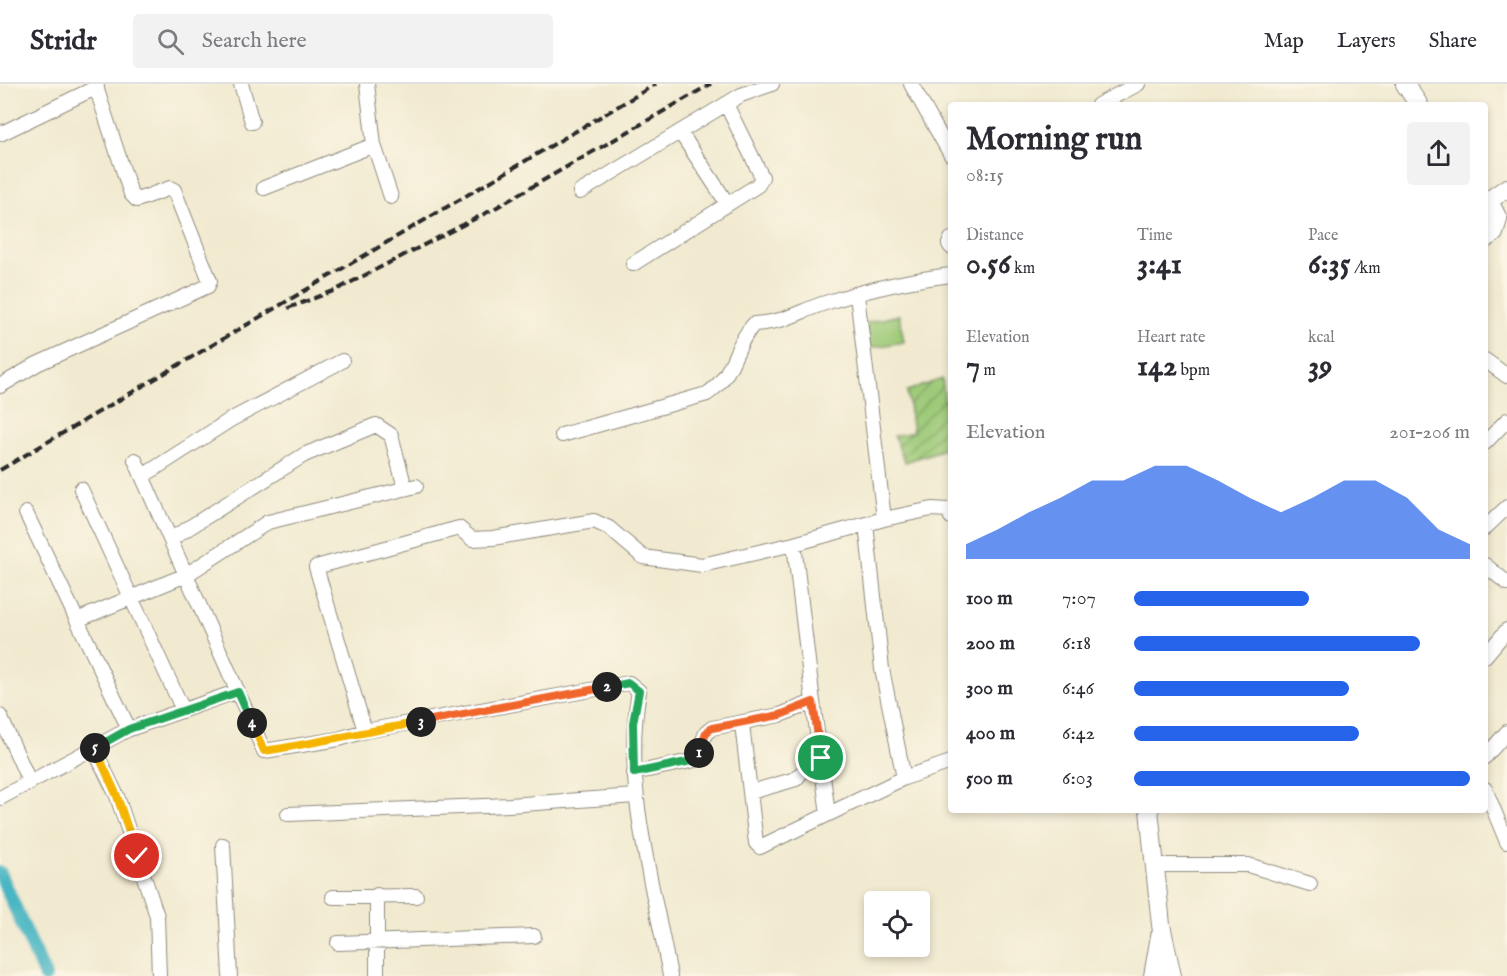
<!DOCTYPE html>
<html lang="en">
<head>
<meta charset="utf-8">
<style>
  :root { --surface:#fff; --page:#f2f2f3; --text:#2b2b33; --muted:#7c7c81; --line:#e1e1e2; --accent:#2563eb }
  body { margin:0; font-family:"IM FELL English",serif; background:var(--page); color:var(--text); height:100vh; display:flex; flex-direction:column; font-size:22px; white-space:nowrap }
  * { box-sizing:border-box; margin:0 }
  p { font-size:20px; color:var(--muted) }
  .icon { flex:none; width:33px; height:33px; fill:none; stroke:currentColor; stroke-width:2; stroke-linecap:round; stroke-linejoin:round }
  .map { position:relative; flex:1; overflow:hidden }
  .sheet { position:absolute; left:948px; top:18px; width:540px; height:711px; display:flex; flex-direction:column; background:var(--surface); border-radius:6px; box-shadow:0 3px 9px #0003 }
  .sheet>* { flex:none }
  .buttons { position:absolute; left:864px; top:807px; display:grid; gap:12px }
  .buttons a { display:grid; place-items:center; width:66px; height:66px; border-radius:6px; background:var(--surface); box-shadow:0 3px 9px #0003; font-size:30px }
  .pin { position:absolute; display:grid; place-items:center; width:51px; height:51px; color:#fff; margin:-26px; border:3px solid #fff; border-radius:50%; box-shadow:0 2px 6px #0007 }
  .km { position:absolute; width:30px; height:30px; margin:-15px; border-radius:50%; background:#222; color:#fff; font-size:16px; line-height:30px; text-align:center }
  .round { display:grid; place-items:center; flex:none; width:63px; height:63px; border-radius:6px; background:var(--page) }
  .headline { display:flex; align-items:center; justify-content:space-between; height:102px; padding:0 18px }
  h1 { font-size:33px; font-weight:700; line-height:45px }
  .stats { display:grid; grid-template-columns:repeat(3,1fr); gap:9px; height:102px; padding:6px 18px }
  .stats div { display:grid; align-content:center }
  .stats b { font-size:30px; font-weight:700 }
  .stats small { font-size:16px; font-weight:400 }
  .stats p { font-size:16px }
  .chart { height:168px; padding:12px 18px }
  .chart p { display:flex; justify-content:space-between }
  .chart svg { width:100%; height:108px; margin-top:6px; fill:var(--accent); opacity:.7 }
  ul { padding:0 18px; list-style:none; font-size:20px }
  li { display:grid; grid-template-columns:96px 72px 1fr; align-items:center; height:45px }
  li i { height:15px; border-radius:8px; background:var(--accent) }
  header { display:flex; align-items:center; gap:36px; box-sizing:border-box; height:84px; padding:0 30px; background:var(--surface); border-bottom:2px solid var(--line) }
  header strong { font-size:28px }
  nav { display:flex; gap:33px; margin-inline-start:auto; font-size:21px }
  .search { width:420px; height:54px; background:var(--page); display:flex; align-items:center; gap:15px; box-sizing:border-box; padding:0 21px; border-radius:6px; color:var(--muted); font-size:22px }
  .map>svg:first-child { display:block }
  .garden { fill:url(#garden-furrows); stroke:#647a51; stroke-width:1.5 }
  .pitch { fill:#9cc977; stroke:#647a51; stroke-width:1.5 }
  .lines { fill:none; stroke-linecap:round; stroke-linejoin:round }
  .canal { stroke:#48b6c3; stroke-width:14 }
  .minor-casing { stroke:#8e8a7e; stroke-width:16 }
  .major-casing { stroke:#8e8a7e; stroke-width:20 }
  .minor { stroke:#fff; stroke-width:14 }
  .major { stroke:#fff; stroke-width:18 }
  .rail { stroke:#2b2b2b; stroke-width:4; stroke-dasharray:9 4.5; stroke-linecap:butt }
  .split-1-casing { stroke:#fff; stroke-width:12 }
  .split-2-casing { stroke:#fff; stroke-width:12 }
  .split-3-casing { stroke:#fff; stroke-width:12 }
  .split-4-casing { stroke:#fff; stroke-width:12 }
  .split-5-casing { stroke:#fff; stroke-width:12 }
  .split-6-casing { stroke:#fff; stroke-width:12 }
  .split-1 { stroke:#f0652b; stroke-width:8 }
  .split-2 { stroke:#22a559; stroke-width:8 }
  .split-3 { stroke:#f0652b; stroke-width:8 }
  .split-4 { stroke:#f5b400; stroke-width:8 }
  .split-5 { stroke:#22a559; stroke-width:8 }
  .split-6 { stroke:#f5b400; stroke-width:8 }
</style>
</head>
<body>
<header>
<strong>Stridr</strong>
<div class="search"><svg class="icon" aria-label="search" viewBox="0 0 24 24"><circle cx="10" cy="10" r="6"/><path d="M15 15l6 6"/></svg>Search here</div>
<nav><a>Map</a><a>Layers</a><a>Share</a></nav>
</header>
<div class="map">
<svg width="1507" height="892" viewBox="0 0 1507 892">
  <defs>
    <pattern id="garden-furrows" width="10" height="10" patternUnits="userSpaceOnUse" patternTransform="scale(1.5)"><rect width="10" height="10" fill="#9cc977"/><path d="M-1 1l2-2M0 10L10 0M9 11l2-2" fill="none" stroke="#7fa362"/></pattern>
  </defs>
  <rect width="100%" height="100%" fill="#fcf5e5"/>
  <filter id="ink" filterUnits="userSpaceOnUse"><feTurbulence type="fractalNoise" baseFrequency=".0167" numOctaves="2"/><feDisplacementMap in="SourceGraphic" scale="12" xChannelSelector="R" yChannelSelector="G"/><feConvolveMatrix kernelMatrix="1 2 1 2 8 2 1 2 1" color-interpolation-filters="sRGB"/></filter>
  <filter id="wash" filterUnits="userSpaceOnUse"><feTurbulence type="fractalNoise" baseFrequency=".008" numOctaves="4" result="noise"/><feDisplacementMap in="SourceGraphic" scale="24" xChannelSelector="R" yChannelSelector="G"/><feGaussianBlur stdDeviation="1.35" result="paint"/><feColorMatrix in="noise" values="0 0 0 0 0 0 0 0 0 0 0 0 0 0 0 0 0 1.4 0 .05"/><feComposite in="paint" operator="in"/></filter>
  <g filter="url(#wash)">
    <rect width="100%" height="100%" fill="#f1ead0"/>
    <path class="garden" d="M942,295L951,363L905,378L894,352L913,348L907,307Z"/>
    <path class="pitch" d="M899,231L904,258L869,264L866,239Z"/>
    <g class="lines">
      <path class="canal" d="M0,789L45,892"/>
    </g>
  </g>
  <g filter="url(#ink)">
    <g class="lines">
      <g class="minor-casing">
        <path id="minor" d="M241,0L252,38
          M367,0L374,61L391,113
          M911,0L951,71
          M1098,21L1138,0
          M680,48L727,119
          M0,50L97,3
          M264,104L374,61
          M580,108L741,11L772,0
          M951,155L949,160L951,163
          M633,180L758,101L762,93L726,20
          M857,211L884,435L932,425L948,426L951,433
          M1485,276L1507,292
          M0,302L37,280L208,202L210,197L174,106L170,104L137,116L131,110L95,0
          M562,351L707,310C736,290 733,262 754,240C787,238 795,229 825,219C866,206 908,196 951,191
          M1485,359L1507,336
          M135,376L264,667L339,655L365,647L629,599L639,607C622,703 653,798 670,892
          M143,392L230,336L342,277
          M81,405L183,626
          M26,429L129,645
          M866,440L882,585L904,694
          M1485,444L1507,423
          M171,455L304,371L376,341L391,351L405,404
          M1485,481L1507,499
          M77,536L186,491L268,438L416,402
          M1485,572L1507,546
          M813,618L828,730
          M0,632L30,699
          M742,640L756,759L760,763L904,694L951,678
          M365,647L316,483L459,444L472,455L493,454L594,437L609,444L643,473L702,481L794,460L884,435
          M94,665L117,712L157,832L159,892
          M1485,673L1507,648
          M634,689L695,676L706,649L712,644L780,631L813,618L794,460
          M1485,705L1507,758
          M751,708L796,695L800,690
          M0,714L127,646L238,607
          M288,730L509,721L635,712
          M223,761L230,892
          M1155,781H1248L1310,800
          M377,811V892
          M333,813L416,812
          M338,859L534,852"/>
      </g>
      <g class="major-casing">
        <path id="major" d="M1405,0L1419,21
          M1485,119L1507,104
          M1485,120L1493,125L1498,135L1494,149L1485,155
          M1149,726L1161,841L1172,892
          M1153,892L1160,852"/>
      </g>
      <use href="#minor" class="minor"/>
      <use href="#major" class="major"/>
      <path class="rail" d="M288,224L336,206L490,127L711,0
        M0,386L656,0"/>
    </g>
  </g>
  <g class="lines" filter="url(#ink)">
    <g class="split-1-casing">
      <path id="split-1" d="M699,669L706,649L712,644L780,631L813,618L821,674"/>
    </g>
    <g class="split-2-casing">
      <path id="split-2" d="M607,603L629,599L639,607L633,639L634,689L696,676L699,669"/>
    </g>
    <g class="split-3-casing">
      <path id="split-3" d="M421,638L607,603"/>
    </g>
    <g class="split-4-casing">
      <path id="split-4" d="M252,639L264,667C317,659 368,647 421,638"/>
    </g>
    <g class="split-5-casing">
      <path id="split-5" d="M95,664L129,645L238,608L252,639"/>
    </g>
    <g class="split-6-casing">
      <path id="split-6" d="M95,664L117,712L137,772"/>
    </g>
    <use href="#split-1" class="split-1"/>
    <use href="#split-2" class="split-2"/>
    <use href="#split-3" class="split-3"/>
    <use href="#split-4" class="split-4"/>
    <use href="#split-5" class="split-5"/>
    <use href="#split-6" class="split-6"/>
  </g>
</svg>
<div class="buttons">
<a><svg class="icon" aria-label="locate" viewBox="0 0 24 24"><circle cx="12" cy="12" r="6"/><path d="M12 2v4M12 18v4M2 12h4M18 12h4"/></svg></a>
</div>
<div class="pin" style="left:821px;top:674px;background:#1e9e55"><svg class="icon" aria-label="arrive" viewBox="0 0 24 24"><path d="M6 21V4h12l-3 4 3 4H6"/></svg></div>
<div class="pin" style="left:137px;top:772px;background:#d93025"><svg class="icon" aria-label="check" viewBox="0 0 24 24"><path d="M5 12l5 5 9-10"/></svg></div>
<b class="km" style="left:699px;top:669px">1</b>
<b class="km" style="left:607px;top:603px">2</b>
<b class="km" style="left:421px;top:638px">3</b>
<b class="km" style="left:252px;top:639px">4</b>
<b class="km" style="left:95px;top:664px">5</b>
<section class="sheet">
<div class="headline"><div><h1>Morning run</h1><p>08:15</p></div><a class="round"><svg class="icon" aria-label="share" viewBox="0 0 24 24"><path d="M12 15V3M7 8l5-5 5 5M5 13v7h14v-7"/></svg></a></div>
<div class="stats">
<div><p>Distance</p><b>0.56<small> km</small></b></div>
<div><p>Time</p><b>3:41</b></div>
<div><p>Pace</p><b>6:35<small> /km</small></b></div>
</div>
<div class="stats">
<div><p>Elevation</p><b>7<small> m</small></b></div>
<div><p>Heart rate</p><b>142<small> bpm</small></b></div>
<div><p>kcal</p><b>39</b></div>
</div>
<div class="chart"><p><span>Elevation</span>201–206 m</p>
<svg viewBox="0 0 160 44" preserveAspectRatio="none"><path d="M0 44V38L10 32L20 25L30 19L40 12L50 12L60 6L70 6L80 12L90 19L100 25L110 19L120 12L130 12L140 19L150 32L160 38V44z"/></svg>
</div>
<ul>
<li><b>100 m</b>7:07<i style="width:52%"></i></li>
<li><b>200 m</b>6:18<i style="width:85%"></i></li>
<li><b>300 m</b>6:46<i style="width:64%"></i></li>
<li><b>400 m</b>6:42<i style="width:67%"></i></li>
<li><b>500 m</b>6:03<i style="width:100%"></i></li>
</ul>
</section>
</div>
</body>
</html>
